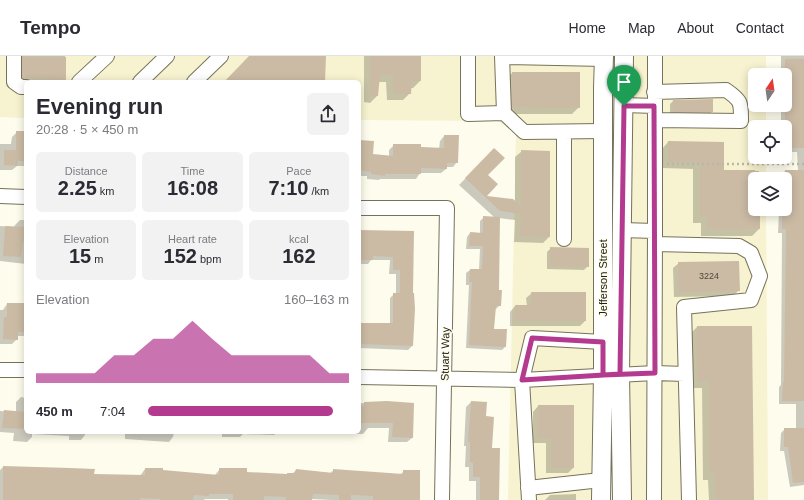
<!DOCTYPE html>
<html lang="en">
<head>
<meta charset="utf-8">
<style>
  :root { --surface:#fff; --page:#f2f2f3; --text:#2b2b33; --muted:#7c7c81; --line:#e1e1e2; --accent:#b33a8f }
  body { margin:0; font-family:Helvetica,sans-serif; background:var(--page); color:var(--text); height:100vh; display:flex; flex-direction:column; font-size:15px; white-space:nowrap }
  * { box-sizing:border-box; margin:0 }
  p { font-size:13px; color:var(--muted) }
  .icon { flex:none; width:22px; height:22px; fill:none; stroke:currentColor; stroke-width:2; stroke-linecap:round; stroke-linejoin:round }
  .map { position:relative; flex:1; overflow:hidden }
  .drawer { position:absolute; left:24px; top:24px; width:337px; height:354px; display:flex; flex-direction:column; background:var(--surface); border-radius:6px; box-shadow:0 2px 10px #0003 }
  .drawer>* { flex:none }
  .needle { width:26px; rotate:13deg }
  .controls { position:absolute; left:748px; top:12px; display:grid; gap:8px }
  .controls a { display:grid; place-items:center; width:44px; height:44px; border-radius:6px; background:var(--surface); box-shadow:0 2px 10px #0003; font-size:20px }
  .pin { position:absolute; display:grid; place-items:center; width:34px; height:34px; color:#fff; margin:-41px -17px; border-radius:50% 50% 50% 0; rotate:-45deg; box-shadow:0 0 4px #0007 }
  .pin .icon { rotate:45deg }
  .round { display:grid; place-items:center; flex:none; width:42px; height:42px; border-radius:6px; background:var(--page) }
  .summary { display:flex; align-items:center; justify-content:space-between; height:68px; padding:0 12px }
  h1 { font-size:22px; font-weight:600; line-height:30px }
  .figures { display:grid; grid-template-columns:repeat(3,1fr); gap:6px; height:68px; padding:4px 12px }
  .figures div { display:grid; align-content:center; border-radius:6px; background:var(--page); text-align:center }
  .figures b { font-size:20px; font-weight:600 }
  .figures small { font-size:11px; font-weight:400 }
  .figures p { font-size:11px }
  .chart { height:112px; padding:8px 12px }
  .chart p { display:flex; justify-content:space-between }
  .chart svg { width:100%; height:72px; margin-top:4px; fill:var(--accent); opacity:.7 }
  ul { padding:0 12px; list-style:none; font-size:13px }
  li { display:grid; grid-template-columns:64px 48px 1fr; align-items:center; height:30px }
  li i { height:10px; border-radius:5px; background:var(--accent) }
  header { display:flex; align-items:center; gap:24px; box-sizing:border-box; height:56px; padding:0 20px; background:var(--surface); border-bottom:1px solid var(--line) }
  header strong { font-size:19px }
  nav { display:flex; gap:22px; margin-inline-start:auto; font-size:14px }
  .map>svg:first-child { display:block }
  .built { fill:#f7f2cf }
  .shadow { fill:#0003 }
  .building { fill:#cbbba5 }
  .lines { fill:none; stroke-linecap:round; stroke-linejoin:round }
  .minor-casing { stroke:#76725a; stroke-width:16 }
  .major-casing { stroke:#76725a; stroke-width:20 }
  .path { stroke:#b9b7a9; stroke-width:2.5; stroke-dasharray:2 3; stroke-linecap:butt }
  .minor { stroke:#fff; stroke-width:14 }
  .major { stroke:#fff; stroke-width:18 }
  .route-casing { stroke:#fff; stroke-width:8 }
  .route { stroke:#b33a8f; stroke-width:5 }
  .labels { text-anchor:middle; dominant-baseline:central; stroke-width:3; stroke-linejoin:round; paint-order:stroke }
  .number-label { font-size:9px; fill:#4d483a }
  .street-label { font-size:11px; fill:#232117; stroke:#fefcec }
</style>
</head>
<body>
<header>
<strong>Tempo</strong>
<nav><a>Home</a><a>Map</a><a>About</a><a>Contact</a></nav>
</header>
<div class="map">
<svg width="804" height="444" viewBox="0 0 804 444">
  <rect width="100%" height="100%" fill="#fefcec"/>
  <path class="built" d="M0,0H604L601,444H508L516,78L498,65L359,64V26H26V62L0,61Z
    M624,0H766V19H755V49H766V71H755V101H766V123H755V153H766L768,444H622Z"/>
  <path class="shadow" d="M21,0H65V23L64,25H28L21,23Z
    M364,0H420V25L413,32H411L410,37L403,44H387L386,26H378L377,40L370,47L364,46Z
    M781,0H804V429L790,431L784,395H780L781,377L785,373H796V348H779V331L781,329L782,177H778L779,155L780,153H785V123H781V119L785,115H798L797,96H785V71H781V49H785V19H781Z
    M512,17L579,51L572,58H506L505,24Z
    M673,45L712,56L708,59H670V48Z
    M17,76H26V110H17L12,114H0V88H11L12,81Z
    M444,80L457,106L453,111H446V113L441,117H420L416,123H380L379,124L367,123V120H359V85L372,99L389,100V94L394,89L439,93L440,85Z
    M668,86L723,115H759V123H755V153H759V173L752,180H701V167H693V113L662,112V93Z
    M494,93L487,119L485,141L515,146V101L522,95L549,181L543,187L514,186L515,164L499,162L498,235L500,249L496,253H494L493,273L505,291L502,294L466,292L469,229H466V217L470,214H479L480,193H466L467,181L470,177L480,178V165L484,161H494L459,129Z
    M20,164H26V208L0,205V170L14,171L15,169Z
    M359,176H413L412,290L408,294L359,292V268H390V242L394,238H396V218H389L390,204H371L368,208H359Z
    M551,192L588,210L584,214L547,213V196Z
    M679,207L739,234L733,240L674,241L673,212Z
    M532,237L585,265L580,270H510V256L515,250H527L526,242Z
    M7,248H26V280H17V283L12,288H0V254H3Z
    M697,271L753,444H709L708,424H703L702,332H691L690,278Z
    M21,341L26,342V376H278L274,379L243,378L240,381H222V378L174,376L173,381L169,386L125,383V378L85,377V379L81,384H69V380L32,378V381L27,386L13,385L14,377L0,376V355L16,356V346Z
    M471,346L485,361L498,444H471H476V425H469V411H465L466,390H464L466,351Z
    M359,347L413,348L412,382L407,386H388L389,372H368L363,378H336V376H359Z
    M538,350L573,412L568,417H546V387H533V356Z
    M3,411L93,419L140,420L145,413L214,420L220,413L246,417L286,419L292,418L296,414L330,417L334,414L400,419L404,415L419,444H331L312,443V444H228V443H205L204,444H0V414Z
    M576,438V444H545L550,439Z"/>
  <path class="building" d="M249,0H326L325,26H224Z
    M370,0H421V25H412L411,38H393V19H380L378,40H370Z
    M22,1H66V24L24,22H22Z
    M785,3H804V92H785Z
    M512,16H580V52L512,51Z
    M713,43V56H673V44Z
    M16,75H26V105H18V110L4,109V94H16Z
    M444,79H459L458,107H447V113L421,112V118H385V120L371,118V116L359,114V84L374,85L373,98L393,100V88H421V91L444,92Z
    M668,85L724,86V114H755V153H760V173H707V160H700V106H668Z
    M494,92L505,102L488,119L498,128L487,140L513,143L521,150V94L550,95V181L520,180L521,158L500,155L465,122Z
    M785,114H804V345H782L783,326H784L786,173H782V153H785Z
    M483,160L500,161L499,234H502L501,250H496L494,273H507L506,291L469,289L472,226H469L470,213H482L483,190H469L470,176L483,177Z
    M5,170L26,171V186H23L21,201L3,200Z
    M359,174L414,175L413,237H414L415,253L413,290L359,288V267H393V237H400V214H393V201L373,200V204H359Z
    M550,191L589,192V211L550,210Z
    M739,205L740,235L679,236L678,206Z
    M531,236H586V265H515V249H532Z
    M7,247H26V276H18V284L3,283L4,261H7Z
    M697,270H752L754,444H715V417H710L709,325H697Z
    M387,345L414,347L413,382L392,381L393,367H359V350H364V346Z
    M471,345L487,346L486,360L494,361L492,392H500L499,444H480V421H473V407L470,406V386H468Z
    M538,349H574V412H551V382L538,383Z
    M4,354L26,356V373L2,372Z
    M784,372H804V426L793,427L788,391H784Z
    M3,410L70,412L95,413L94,418L145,419V412H163V414L219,419V412H247V416L287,418V417H295L296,413L333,417V413L403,418V414H420V444H373V440L351,439V444H339V439L313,438L312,444H286V441L264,440V444H233V438H209V440L194,439L193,444H160V443L140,442V444H3Z"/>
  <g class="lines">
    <g class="minor-casing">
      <path id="minor" d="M14,0V26L21,31H26
        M468,0V58L504,57L502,0
        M502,1L604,3
        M79,26L107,0
        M140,26L167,0
        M194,26L221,0
        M654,36L726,34C742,45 741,47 741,65L655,64
        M624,49L655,50V0
        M655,50V175
        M504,57L524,76L602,75
        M0,140L26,141
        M359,152H447L442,444
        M622,174L655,175L654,444
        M564,183V76
        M655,188L739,190L751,197L760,220L751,244L684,251L689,444
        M0,314H26
        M359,321L522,324L655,317L685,318
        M528,432L601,424
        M529,444L522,324L532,282L603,286"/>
    </g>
    <g class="major-casing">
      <path id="major" d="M601,444L603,319V32L604,0
        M622,444L620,318L624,0"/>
    </g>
    <path class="path" d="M667,108H804"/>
    <use href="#minor" class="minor"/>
    <use href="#major" class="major"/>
  </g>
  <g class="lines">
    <g class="route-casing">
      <path id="route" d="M624,50L620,318C587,320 555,322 522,324L532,282L603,286V319L655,317L654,50H624"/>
    </g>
    <use href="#route" class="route"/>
  </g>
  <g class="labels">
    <g class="number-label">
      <text x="709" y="220">3224</text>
    </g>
    <g class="street-label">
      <text transform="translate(603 222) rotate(-90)">Jefferson Street</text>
      <text transform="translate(445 298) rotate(-89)">Stuart Way</text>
    </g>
  </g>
</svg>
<div class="controls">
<a><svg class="needle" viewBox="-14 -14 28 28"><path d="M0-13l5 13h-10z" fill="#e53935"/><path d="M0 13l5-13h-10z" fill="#7c7c81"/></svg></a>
<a><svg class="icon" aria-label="locate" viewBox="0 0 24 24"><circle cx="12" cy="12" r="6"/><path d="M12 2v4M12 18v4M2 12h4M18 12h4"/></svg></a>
<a><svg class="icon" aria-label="layers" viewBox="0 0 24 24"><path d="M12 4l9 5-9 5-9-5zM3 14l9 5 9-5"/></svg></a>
</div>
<div class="pin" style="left:624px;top:50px;background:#1e9e55"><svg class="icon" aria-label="arrive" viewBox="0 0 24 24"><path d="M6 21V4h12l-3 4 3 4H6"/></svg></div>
<section class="drawer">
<div class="summary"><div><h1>Evening run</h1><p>20:28 · 5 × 450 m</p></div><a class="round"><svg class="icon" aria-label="share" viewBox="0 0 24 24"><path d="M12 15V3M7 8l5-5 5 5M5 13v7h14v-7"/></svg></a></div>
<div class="figures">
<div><p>Distance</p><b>2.25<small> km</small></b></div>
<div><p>Time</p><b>16:08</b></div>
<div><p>Pace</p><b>7:10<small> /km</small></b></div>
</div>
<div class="figures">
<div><p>Elevation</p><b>15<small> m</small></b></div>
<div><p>Heart rate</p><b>152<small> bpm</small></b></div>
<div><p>kcal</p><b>162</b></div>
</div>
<div class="chart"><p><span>Elevation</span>160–163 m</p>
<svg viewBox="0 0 160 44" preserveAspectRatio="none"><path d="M0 44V38L10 38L20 38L30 38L40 27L50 27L60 17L70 17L80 6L90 17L100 27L110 27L120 27L130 27L140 27L150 38L160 38V44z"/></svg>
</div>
<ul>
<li><b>450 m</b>7:04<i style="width:92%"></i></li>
</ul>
</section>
</div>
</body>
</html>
